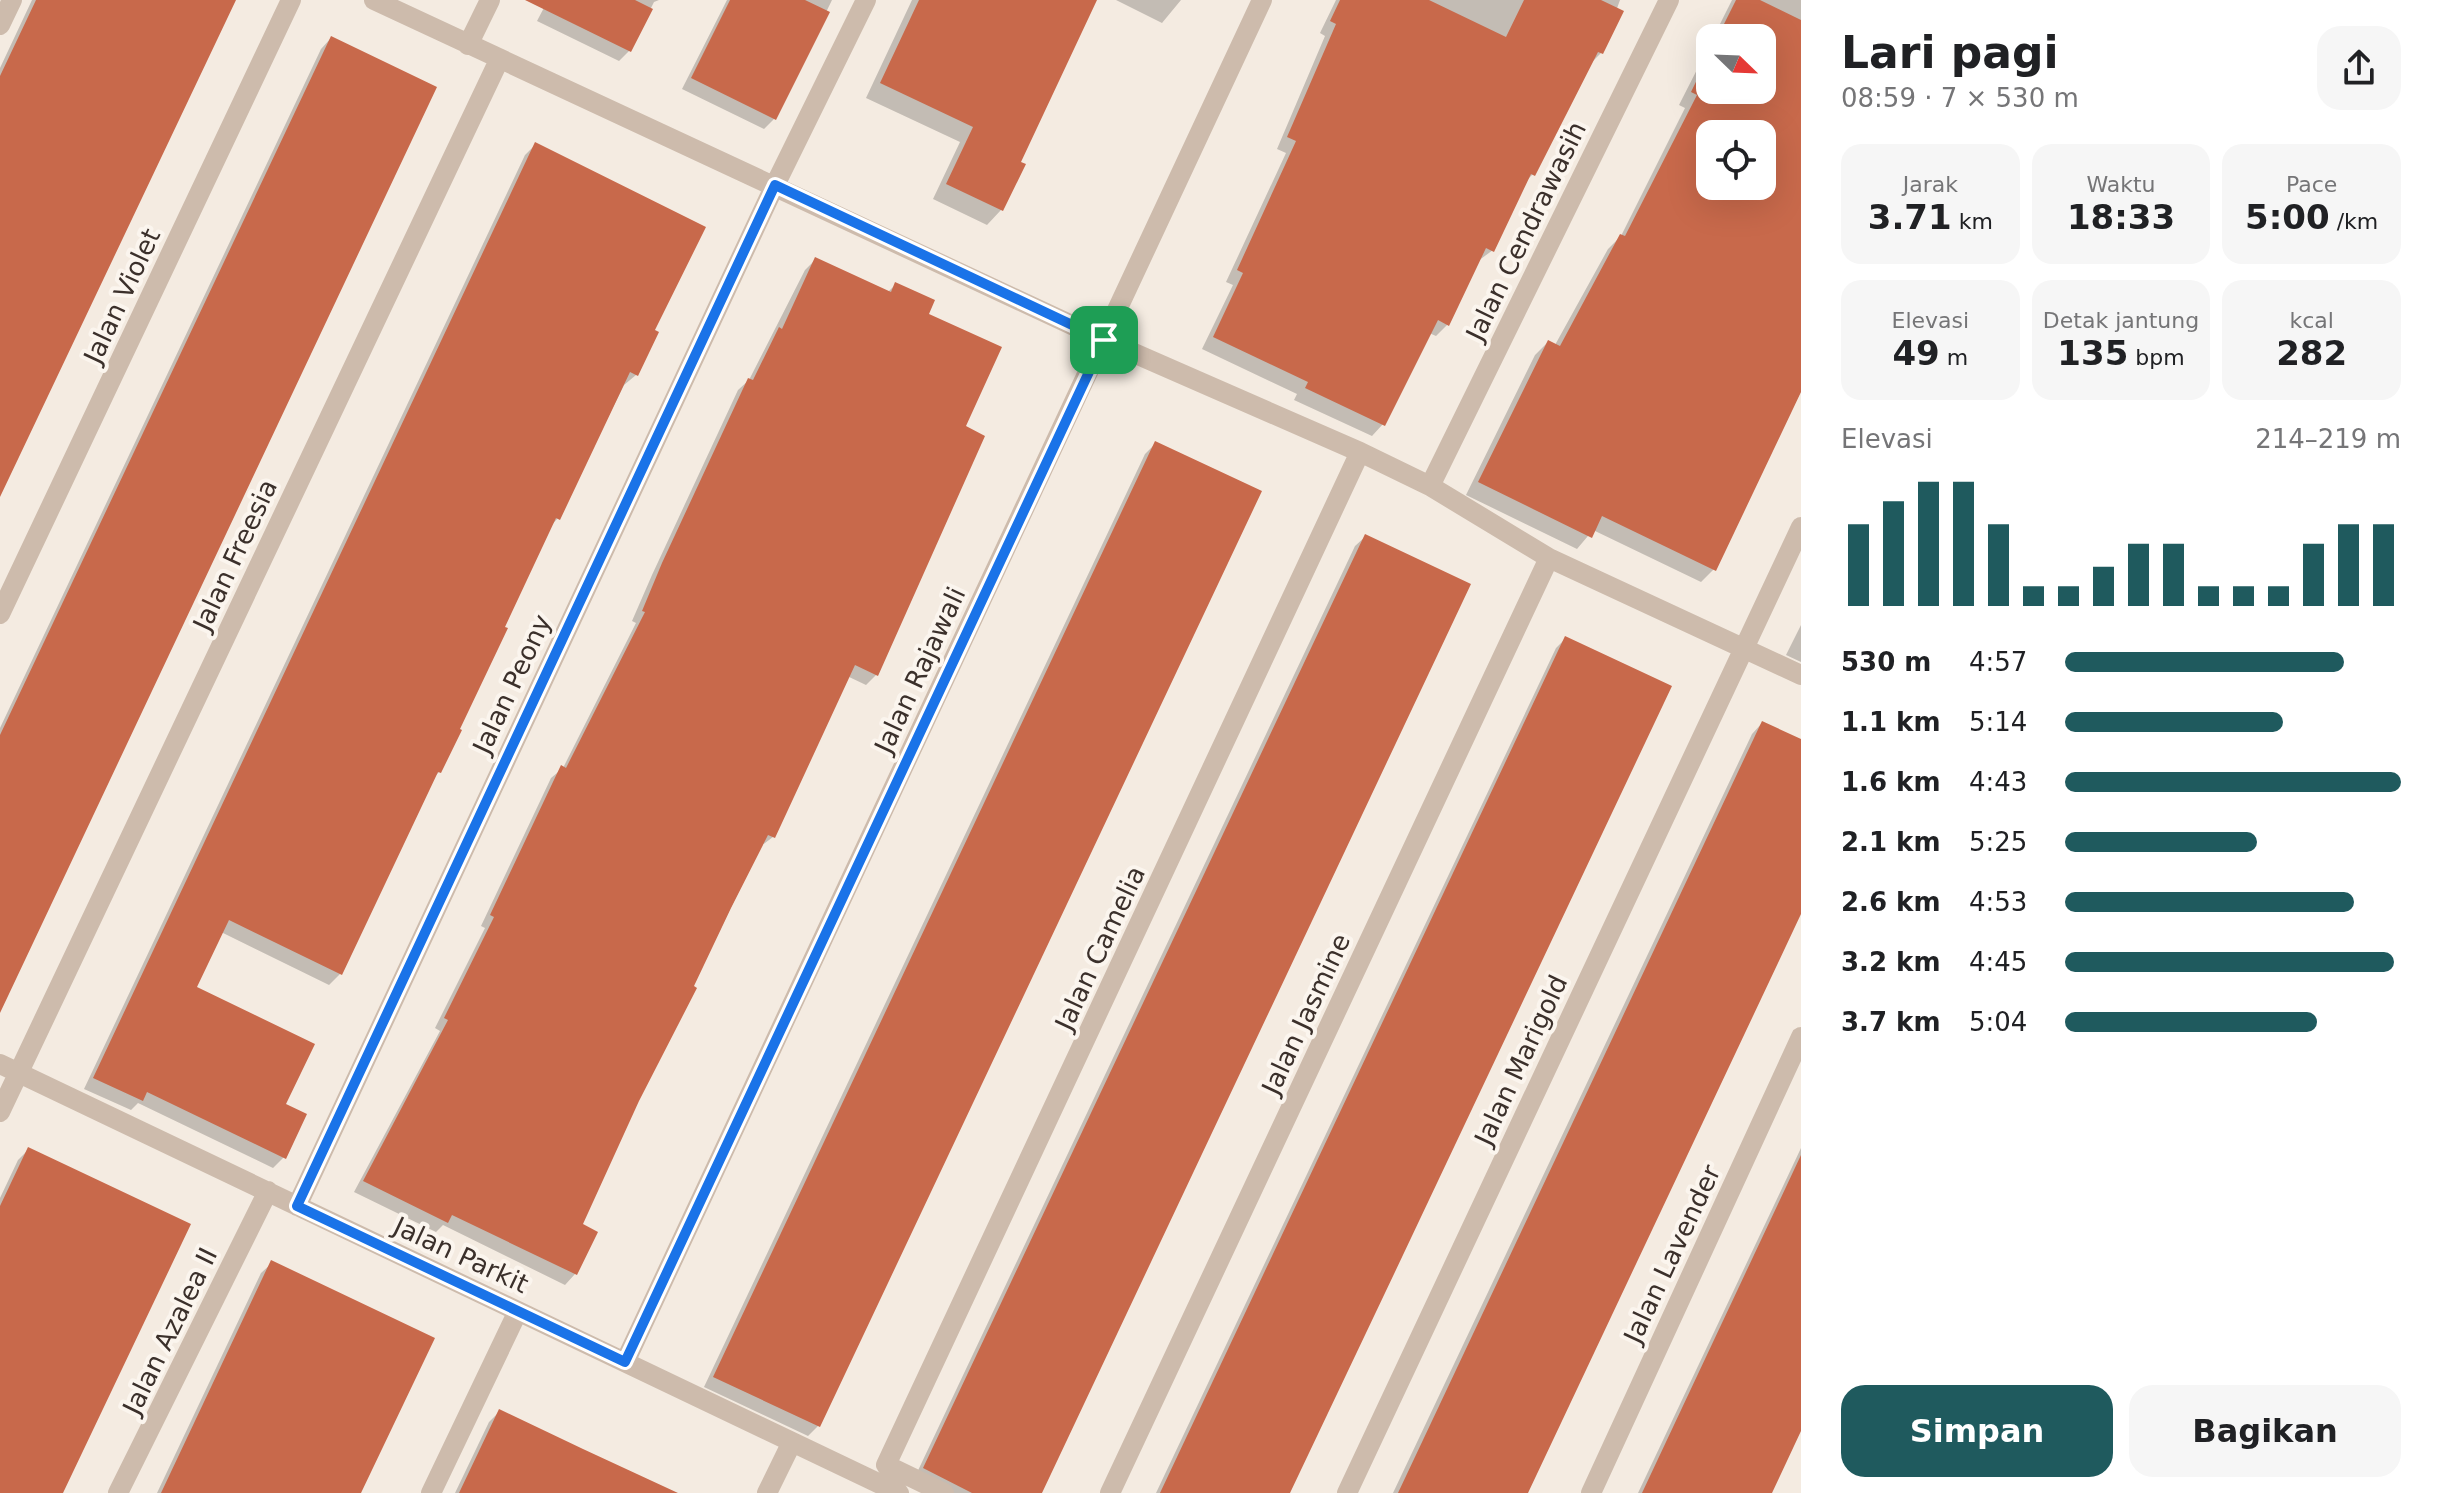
<!DOCTYPE html>
<html lang="id">
<head>
<meta charset="utf-8">
<style>
  :root { --surface:#fff; --page:#f6f6f6; --text:#202124; --muted:#757577; --accent:#1f5a5e }
  body { margin:0; font-family:"DejaVu Sans",sans-serif; background:var(--page); color:var(--text); height:100vh; display:flex; flex-direction:column; font-size:30px; white-space:nowrap }
  * { box-sizing:border-box; margin:0 }
  p { font-size:26px; color:var(--muted) }
  .icon { flex:none; width:44px; height:44px; fill:none; stroke:currentColor; stroke-width:2; stroke-linecap:round; stroke-linejoin:round }
  .map { position:relative; flex:1; overflow:hidden }
  .sheet { display:flex; flex-direction:column; background:var(--surface); width:640px }
  .sheet>* { flex:none }
  .needle { width:52px; rotate:113deg }
  .fabs { position:absolute; left:1696px; top:24px; display:grid; gap:16px }
  .fabs a { display:grid; place-items:center; width:80px; height:80px; border-radius:16px; background:var(--surface); box-shadow:0 8px 32px #0002; font-size:40px }
  .pin { position:absolute; display:grid; place-items:center; width:68px; height:68px; color:#fff; margin:-34px; border-radius:16px; box-shadow:0 4px 12px #0006 }
  .round { display:grid; place-items:center; flex:none; width:84px; height:84px; border-radius:24px; background:var(--page) }
  .overview { display:flex; align-items:center; justify-content:space-between; height:136px; padding:0 40px }
  h1 { font-size:44px; font-weight:600; line-height:60px }
  .figures { display:grid; grid-template-columns:repeat(3,1fr); gap:12px; height:136px; padding:8px 40px }
  .figures div { display:grid; align-content:center; border-radius:20px; background:var(--page); text-align:center }
  .figures b { font-size:34px; font-weight:600 }
  .figures small { font-size:22px; font-weight:400 }
  .figures p { font-size:22px }
  .chart { height:224px; padding:16px 40px }
  .chart p { display:flex; justify-content:space-between }
  .chart svg { width:100%; height:144px; margin-top:8px; stroke:var(--accent); stroke-width:6 }
  .button { display:flex; gap:16px; margin-top:auto; padding:16px 40px }
  .button a { flex:1; height:92px; border-radius:24px; background:var(--accent); color:#fff; font-size:32px; font-weight:600; line-height:92px; text-align:center }
  .button a+a { background:var(--page); color:var(--text) }
  ul { padding:0 40px; list-style:none; font-size:26px }
  li { display:grid; grid-template-columns:128px 96px 1fr; align-items:center; height:60px }
  li i { height:20px; border-radius:10px; background:var(--accent) }
  main { display:flex; flex:1; min-height:0 }
  .map>svg:first-child { display:block }
  .shadow { fill:#0003; fill-rule:evenodd }
  .building { fill:#c8694b; fill-rule:evenodd }
  .lines { fill:none; stroke-linecap:round; stroke-linejoin:round }
  .minor { stroke:#cdbbac; stroke-width:20 }
  .route-casing { stroke:#fff; stroke-width:16 }
  .route { stroke:#1a73e8; stroke-width:10 }
  .labels { text-anchor:middle; dominant-baseline:central; stroke-width:8; stroke-linejoin:round; paint-order:stroke }
  .street-label { font-size:26px; fill:#3b302b; stroke:#fbf5ee }
</style>
</head>
<body>
<main>
<div class="map">
<svg width="1801" height="1493" viewBox="0 0 1801 1493">
  <rect width="100%" height="100%" fill="#f4ebe1"/>
  <path class="shadow" d="M32,0H223L0,493V68Z
    M548,0H659L654,2L630,50L619,61L537,21Z
    M727,0H832L774,119L764,129L682,89Z
    M912,0H1095L1018,162L1001,210L987,225L933,199L960,142L866,98Z
    M1116,0H1181L1162,23Z
    M1336,0H1620L1601,53L1588,66L1533,174L1524,183L1493,250L1478,261L1448,324L1436,336L1429,333L1383,424L1372,436L1294,400L1297,394L1202,349L1233,285L1226,282L1286,153L1277,149L1325,36L1320,33Z
    M1732,0H1801V391L1714,569L1701,582L1593,530L1577,549L1466,495L1535,355L1548,342L1555,345L1608,249L1621,236L1685,108L1679,105L1710,44V90H1762V38H1713ZM1710,134H1762V186H1710Z
    M331,38L0,1007V728L321,49Z
    M536,144L652,331L636,375L624,385L558,518L549,528L439,772L432,779L340,974L329,985L221,932L194,988L283,1105L284,1157L273,1168L138,1103L131,1110L84,1089L525,155Z
    M816,259L887,293L895,285L926,315L963,427L876,675L866,685L847,676L773,837L761,846L637,1100L580,1225L595,1233L575,1274L565,1285L443,1225L436,1232L354,1192L440,1031L435,1028L485,928L481,926L551,778L563,768L636,623L632,621L652,575L738,390L749,380L805,270Z
    M1155,444L818,1426L808,1436L704,1387L1145,454Z
    M1366,536L1040,1493H943L914,1479L1355,546Z
    M1801,625V662L1786,655Z
    M1566,638L1288,1493H1156L1556,648Z
    M1762,723L1801,742V910L1525,1493H1393L1752,734Z
    M1801,1148V1427L1770,1493H1638Z
    M29,1149L61,1493H0V1198L18,1160Z
    M272,1263L359,1493H157L261,1273Z
    M500,1411L657,1493H455L489,1422Z"/>
  <path class="building" d="M36,0H236L0,497V76Z
    M525,0H635L653,9L631,52Z
    M730,0H805L830,12L776,120L691,78Z
    M919,0H1097L1021,162L1026,164L1003,211L946,184L973,127L880,83Z
    M1340,0H1429L1506,37L1524,0H1601L1624,11L1603,54L1598,52L1535,176L1531,174L1494,252L1486,248L1449,326L1438,320L1385,426L1305,388L1308,382L1213,337L1243,273L1237,270L1296,141L1287,137L1336,24L1330,21Z
    M1736,0H1760L1801,20V392L1716,571L1602,516L1592,538L1478,482L1548,340L1560,346L1620,234L1625,236L1697,95L1691,92L1710,53V90H1762V38H1717ZM1710,134H1762V186H1710Z
    M331,36L437,87L0,1013V735Z
    M535,142L706,227L655,330L659,332L638,376L630,372L560,520L556,518L505,627L508,628L460,729L462,730L441,773L438,772L342,975L229,920L197,987L315,1044L286,1104L307,1114L286,1159L147,1092L143,1101L93,1078Z
    M815,257L891,292L895,282L935,300L929,314L1002,347L966,426L985,436L878,676L855,665L775,838L768,835L731,908L694,986L697,988L639,1101L583,1224L598,1232L577,1275L452,1215L448,1223L363,1181L448,1020L444,1018L494,917L490,915L561,765L566,768L645,612L642,611L662,563L748,378L753,380L779,327L782,329Z
    M1155,441L1262,491L820,1427L713,1377Z
    M1365,534L1471,584L1042,1493H972L923,1468Z
    M1565,636L1672,686L1394,1274L1290,1493H1160Z
    M1762,721L1801,739V914L1753,1016L1528,1493H1398Z
    M28,1147L191,1224L63,1493H0V1206Z
    M1801,1155V1431L1772,1493H1642Z
    M271,1260L435,1338L361,1493H161Z
    M499,1409L583,1449L678,1493H459Z"/>
  <g class="lines">
    <path class="minor" d="M374,0L1104,340L1360,452L1430,486L1549,558L1801,675
      M0,25L12,0
      M468,45L490,0
      M1430,486L1669,0
      M0,614L291,0
      M0,1064L899,1493
      M0,1112L499,60
      M297,1206L775,185L866,0
      M625,1362L1262,0
      M118,1493L268,1191
      M431,1493L518,1311
      M767,1493L792,1442
      M944,1493L886,1465L1360,452
      M1110,1493L1549,558
      M1347,1493L1801,527
      M1591,1493L1801,1037"/>
  </g>
  <g class="lines">
    <g class="route-casing">
      <path id="route" d="M775,185L1104,340L625,1362L297,1206Z"/>
    </g>
    <use href="#route" class="route"/>
  </g>
  <g class="labels">
    <g class="street-label">
      <text transform="translate(1526 231) rotate(-64)">Jalan Cendrawasih</text>
      <text transform="translate(122 296) rotate(-65)">Jalan Violet</text>
      <text transform="translate(235 555) rotate(-65)">Jalan Freesia</text>
      <text transform="translate(920 670) rotate(-65)">Jalan Rajawali</text>
      <text transform="translate(512 684) rotate(-65)">Jalan Peony</text>
      <text transform="translate(1100 948) rotate(-65)">Jalan Camelia</text>
      <text transform="translate(1306 1014) rotate(-65)">Jalan Jasmine</text>
      <text transform="translate(1521 1060) rotate(-65)">Jalan Marigold</text>
      <text transform="translate(1672 1254) rotate(-65)">Jalan Lavender</text>
      <text transform="translate(461 1255) rotate(25)">Jalan Parkit</text>
      <text transform="translate(170 1331) rotate(-64)">Jalan Azalea II</text>
    </g>
  </g>
</svg>
<div class="fabs">
<a><svg class="needle" viewBox="-14 -14 28 28"><path d="M0-13l5 13h-10z" fill="#e53935"/><path d="M0 13l5-13h-10z" fill="#757577"/></svg></a>
<a><svg class="icon" aria-label="locate" viewBox="0 0 24 24"><circle cx="12" cy="12" r="6"/><path d="M12 2v4M12 18v4M2 12h4M18 12h4"/></svg></a>
</div>
<div class="pin" style="left:1104px;top:340px;background:#1e9e55"><svg class="icon" aria-label="arrive" viewBox="0 0 24 24"><path d="M6 21V4h12l-3 4 3 4H6"/></svg></div>
</div>
<section class="sheet">
<div class="overview"><div><h1>Lari pagi</h1><p>08:59 · 7 × 530 m</p></div><a class="round"><svg class="icon" aria-label="share" viewBox="0 0 24 24"><path d="M12 15V3M7 8l5-5 5 5M5 13v7h14v-7"/></svg></a></div>
<div class="figures">
<div><p>Jarak</p><b>3.71<small> km</small></b></div>
<div><p>Waktu</p><b>18:33</b></div>
<div><p>Pace</p><b>5:00<small> /km</small></b></div>
</div>
<div class="figures">
<div><p>Elevasi</p><b>49<small> m</small></b></div>
<div><p>Detak jantung</p><b>135<small> bpm</small></b></div>
<div><p>kcal</p><b>282</b></div>
</div>
<div class="chart"><p><span>Elevasi</span>214–219 m</p>
<svg viewBox="0 0 160 44" preserveAspectRatio="none"><path d="M5 44V19M15 44V12M25 44V6M35 44V6M45 44V19M55 44V38M65 44V38M75 44V32M85 44V25M95 44V25M105 44V38M115 44V38M125 44V38M135 44V25M145 44V19M155 44V19"/></svg>
</div>
<ul>
<li><b>530 m</b>4:57<i style="width:83%"></i></li>
<li><b>1.1 km</b>5:14<i style="width:65%"></i></li>
<li><b>1.6 km</b>4:43<i style="width:100%"></i></li>
<li><b>2.1 km</b>5:25<i style="width:57%"></i></li>
<li><b>2.6 km</b>4:53<i style="width:86%"></i></li>
<li><b>3.2 km</b>4:45<i style="width:98%"></i></li>
<li><b>3.7 km</b>5:04<i style="width:75%"></i></li>
</ul>
<div class="button"><a>Simpan</a><a>Bagikan</a></div>
</section>
</main>
</body>
</html>
